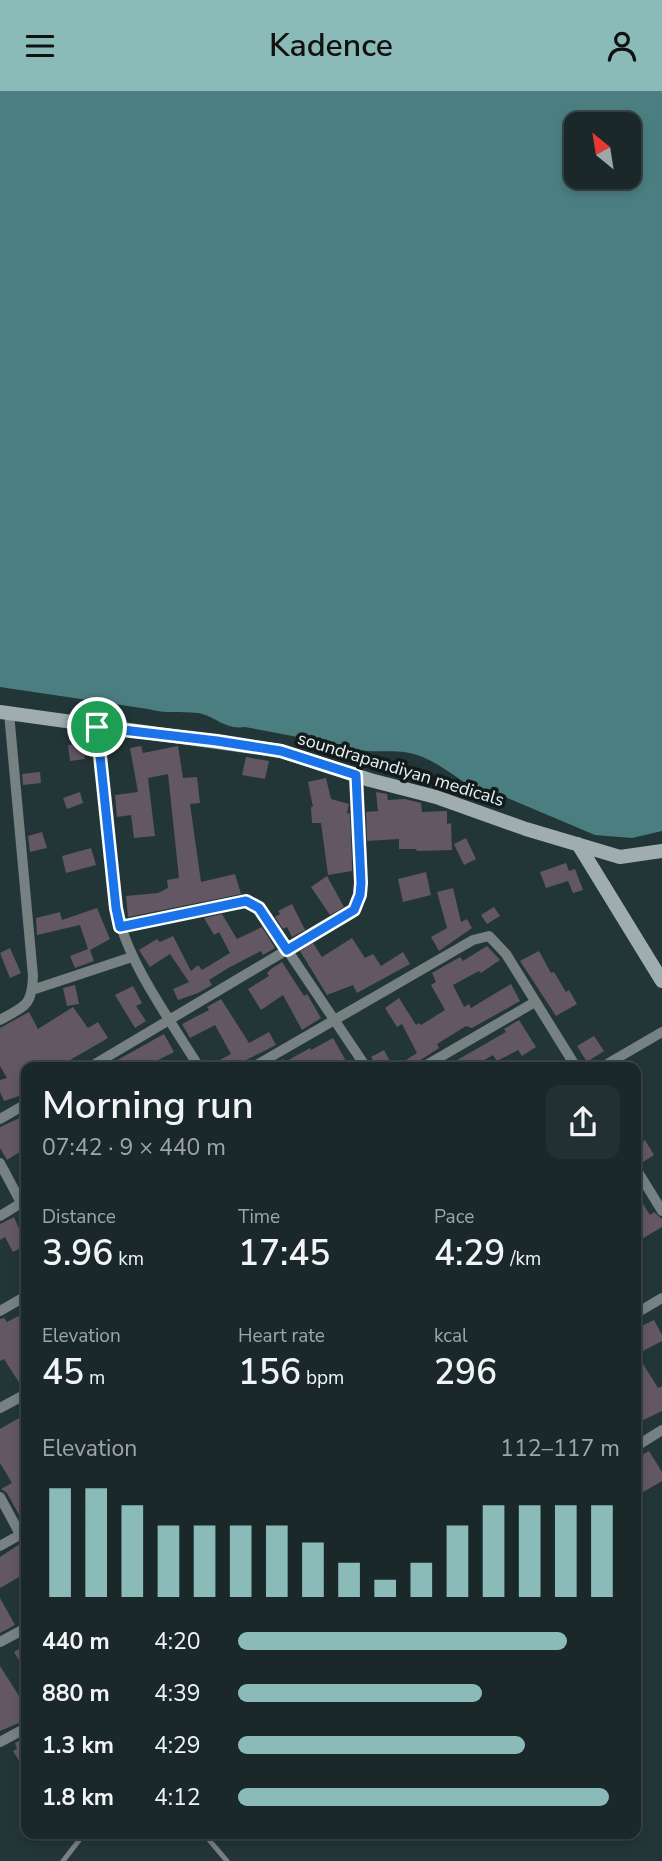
<!DOCTYPE html>
<html lang="en">
<head>
<meta charset="utf-8">
<style>
  :root { --surface:#1a2829; --page:#233031; --text:#f1f3f6; --muted:#9fa6a8; --line:#384446; --accent:#8bbbb9 }
  body { margin:0; font-family:"Nunito Sans",sans-serif; background:var(--page); color:var(--text); height:100vh; display:flex; flex-direction:column; font-size:26px; white-space:nowrap }
  * { box-sizing:border-box; margin:0 }
  p { font-size:23px; color:var(--muted) }
  .icon { flex:none; width:38px; height:38px; fill:none; stroke:currentColor; stroke-width:2; stroke-linecap:round; stroke-linejoin:round }
  .map { position:relative; flex:1; overflow:hidden }
  .sheet { position:absolute; left:21px; top:971px; width:620px; height:777px; display:flex; flex-direction:column; background:var(--surface); border-radius:14px; box-shadow:0 4px 10px #0003,0 0 0 2px var(--line) }
  .sheet>* { flex:none }
  .needle { width:46px; rotate:330deg }
  .fabs { position:absolute; left:564px; top:21px; display:grid; gap:14px }
  .fabs a { display:grid; place-items:center; width:77px; height:77px; border-radius:14px; background:var(--surface); box-shadow:0 4px 10px #0003,0 0 0 2px var(--line); font-size:35px }
  .pin { position:absolute; display:grid; place-items:center; width:60px; height:60px; color:#fff; margin:-30px; border:4px solid #fff; border-radius:50%; box-shadow:0 2px 7px #0007 }
  .round { display:grid; place-items:center; flex:none; width:74px; height:74px; border-radius:14px; background:var(--page) }
  .headline { display:flex; align-items:center; justify-content:space-between; height:119px; padding:0 21px }
  h1 { font-size:38px; font-weight:600; line-height:52px }
  .metrics { display:grid; grid-template-columns:repeat(3,1fr); gap:10px; height:119px; padding:7px 21px }
  .metrics div { display:grid; align-content:center }
  .metrics b { font-size:35px; font-weight:600 }
  .metrics small { font-size:19px; font-weight:400 }
  .metrics p { font-size:19px }
  .chart { height:196px; padding:14px 21px }
  .chart p { display:flex; justify-content:space-between }
  .chart svg { width:100%; height:126px; margin-top:7px; stroke:var(--accent); stroke-width:6 }
  ul { padding:0 21px; list-style:none; font-size:23px }
  li { display:grid; grid-template-columns:112px 84px 1fr; align-items:center; height:52px }
  li i { height:18px; border-radius:9px; background:var(--accent) }
  header { display:flex; justify-content:space-between; align-items:center; height:91px; padding:0 21px; background:var(--accent); color:#111; font-size:32px; font-weight:600 }
  .map>svg:first-child { display:block }
  .water { fill:#4b7e81; fill-rule:evenodd }
  .building { fill:#625763 }
  .lines { fill:none; stroke-linecap:round; stroke-linejoin:round }
  .lane { stroke:#778181; stroke-width:5 }
  .street { stroke:#778181; stroke-width:10 }
  .secondary { stroke:#9fadae; stroke-width:14 }
  .route-casing { stroke:#fff; stroke-width:14 }
  .route { stroke:#1a73e8; stroke-width:9 }
  .labels { text-anchor:middle; dominant-baseline:central; stroke-width:7; stroke-linejoin:round; paint-order:stroke }
  .street-label { font-size:18px; fill:#e5f1f2; stroke:#131b1c }
</style>
</head>
<body>
<header><svg class="icon" aria-label="menu" viewBox="0 0 24 24"><path d="M4 6h16M4 12h16M4 18h16"/></svg>Kadence<svg class="icon" aria-label="person" viewBox="0 0 24 24"><circle cx="12" cy="8" r="4"/><path d="M4 21q1-7 8-7t8 7"/></svg></header>
<div class="map">
<svg width="662" height="1770" viewBox="0 0 662 1770">
  <rect width="100%" height="100%" fill="#233637"/>
  <path class="water" d="M0,0H662V740L632,747L595,744L491,700H479C458,689 439,671 417,664C394,656 368,665 346,655L245,636C224,639 216,625 198,622C180,620 165,623 148,618L0,596ZM576,33H628V86H576Z"/>
  <path class="building" d="M83,653L85,668L70,670L68,654Z
    M141,655L143,662L178,655L183,687L197,686L200,712L190,713L201,791L235,783L241,803L128,826L126,805L158,802L168,797L167,789L179,787L168,683L148,687L155,745L134,747L131,724L117,726L115,704L138,701L130,657Z
    M246,666L269,670L265,688L242,684Z
    M40,681L41,692L23,694L22,683Z
    M326,687L331,708L349,713L347,723L350,722L352,770V780L328,784L321,732H312L311,716H313L308,691Z
    M80,701L83,712L67,718L63,707Z
    M376,701L387,703L388,709L405,708L421,712L422,721L447,720V733L451,732L452,759L417,760L416,758H399V748L367,750L366,721L378,720Z
    M42,741L47,757L30,761L28,745Z
    M466,747L476,768L464,774L454,753Z
    M91,757L96,774L66,782L62,765Z
    M566,772L569,780L575,778L583,799L573,802L568,790L546,797L540,781Z
    M426,781L431,804L403,811L398,788Z
    M327,785L344,816L330,824L311,796Z
    M453,797L461,831L467,828L472,837L439,860L431,846L447,837L437,801Z
    M292,813L305,839L292,846L287,836L283,838L275,826L280,823L278,820Z
    M494,816L500,825L487,833L481,824Z
    M97,817L110,848L90,859L94,870L75,877L70,865L88,858L80,834L37,844L36,827L60,821L62,829Z
    M222,823L237,848L262,836L275,857L263,864L261,860L230,876L209,889L212,894L198,902L178,909L173,898L189,891L170,863L150,876L139,859L157,848L160,851L173,845L191,880L198,874L202,879L230,862L219,841L214,844L204,827Z
    M352,847L365,867L373,863L381,875L403,861L410,873L357,902L353,894L327,904L300,860L313,852L322,866Z
    M487,855L500,869L481,882L479,880L453,894L464,916L469,913L471,917L511,893L520,910L472,937L466,935L437,953L439,957L419,970L415,976H395L417,962L402,933L397,936L385,917L399,907L416,934L420,932L421,934L445,919L431,894L436,891L432,882L460,866L463,870Z
    M10,857L21,882L10,887L0,862Z
    M539,860L551,882L554,881L566,901L569,899L577,913L556,925L520,870Z
    M282,871L304,905L307,903L321,927L302,939L283,904L261,919L248,898L269,885L267,882L271,878Z
    M75,894L79,913L67,915L63,897Z
    M133,895L142,912L136,915L146,930L135,937L115,904Z
    M221,908L249,952L269,941L276,954L232,976H207L231,963L215,934L190,947L182,933L209,919L207,916Z
    M73,916L88,937L98,931L108,947L58,976H26V997L20,999L22,1004L4,1010L0,1001V989L7,987L0,975V937L29,921L38,938Z
    M519,929L536,956L522,965L518,959L497,970L493,964L473,976H445L506,941L504,938Z
    M164,943L174,961L144,976H105Z
    M594,945L604,960L587,971L577,955Z
    M333,947L346,970L335,976H268L283,968L285,971L310,957L311,959Z
    M384,959L393,976H377L371,966Z
    M26,1024V1057L7,1069L0,1057V1036Z
    M645,1049L654,1064L643,1071L635,1055Z
    M635,1100L650,1124L654,1121L662,1128V1136L640,1149L635,1142Z
    M14,1126L26,1154L13,1161L5,1146L0,1149V1133Z
    M26,1221V1249L20,1252L26,1262V1295L22,1296L4,1268L0,1270V1228L4,1227L7,1231Z
    M654,1229L662,1244V1250L637,1263L658,1297L662,1295V1320L635,1333V1238Z
    M26,1323V1433H24L7,1402L1,1398L12,1392L0,1372V1338Z
    M649,1360L662,1381V1390L635,1406V1368Z
    M26,1449V1482L0,1497V1466Z
    M0,1507L15,1534L0,1542Z
    M26,1554V1581L14,1561Z
    M0,1575L26,1616V1629L0,1640Z
    M26,1646V1681L13,1660L17,1658L15,1652Z"/>
  <g class="lines">
    <path class="lane" d="M204,1743L227,1770
      M63,1770L84,1743"/>
    <path class="street" d="M97,636L116,817C128,873 169,927 199,976
      M120,836L246,810L259,817L366,976
      M32,899L132,866
      M0,929C24,915 32,916 33,885L9,622
      M90,976L354,819L360,804L361,791L356,684
      M253,976L473,849L489,845L506,863L576,976
      M423,976L535,911
      M602,976L662,941
      M0,1028L26,1013
      M0,1072L26,1121
      M635,1076L662,1120
      M0,1125L26,1109
      M0,1220L26,1205
      M635,1223L662,1207
      M0,1317L26,1303
      M635,1356L662,1339
      M0,1406L20,1443
      M0,1455L25,1441
      M0,1551L26,1537
      M0,1651L26,1637"/>
    <path class="secondary" d="M0,621L281,660L370,689L436,706L526,738L620,766L662,760
      M578,753L662,890"/>
  </g>
  <g class="lines">
    <g class="route-casing">
      <path id="route" d="M97,636L217,650L281,660L356,684L361,792L360,804L354,819L287,859L259,817L246,810L120,836L116,817Z"/>
    </g>
    <use href="#route" class="route"/>
  </g>
  <g class="labels">
    <g class="street-label">
      <text transform="translate(401 678) rotate(17)">soundrapandiyan medicals</text>
    </g>
  </g>
</svg>
<div class="fabs">
<a><svg class="needle" viewBox="-14 -14 28 28"><path d="M0-13l5 13h-10z" fill="#e53935"/><path d="M0 13l5-13h-10z" fill="#9fa6a8"/></svg></a>
</div>
<div class="pin" style="left:97px;top:636px;background:#1e9e55"><svg class="icon" aria-label="arrive" viewBox="0 0 24 24"><path d="M6 21V4h12l-3 4 3 4H6"/></svg></div>
<section class="sheet">
<div class="headline"><div><h1>Morning run</h1><p>07:42 · 9 × 440 m</p></div><a class="round"><svg class="icon" aria-label="share" viewBox="0 0 24 24"><path d="M12 15V3M7 8l5-5 5 5M5 13v7h14v-7"/></svg></a></div>
<div class="metrics">
<div><p>Distance</p><b>3.96<small> km</small></b></div>
<div><p>Time</p><b>17:45</b></div>
<div><p>Pace</p><b>4:29<small> /km</small></b></div>
</div>
<div class="metrics">
<div><p>Elevation</p><b>45<small> m</small></b></div>
<div><p>Heart rate</p><b>156<small> bpm</small></b></div>
<div><p>kcal</p><b>296</b></div>
</div>
<div class="chart"><p><span>Elevation</span>112–117 m</p>
<svg viewBox="0 0 160 44" preserveAspectRatio="none"><path d="M5 44V6M15 44V6M25 44V12M35 44V19M45 44V19M55 44V19M65 44V19M75 44V25M85 44V32M95 44V38M105 44V32M115 44V19M125 44V12M135 44V12M145 44V12M155 44V12"/></svg>
</div>
<ul>
<li><b>440 m</b>4:20<i style="width:86%"></i></li>
<li><b>880 m</b>4:39<i style="width:64%"></i></li>
<li><b>1.3 km</b>4:29<i style="width:75%"></i></li>
<li><b>1.8 km</b>4:12<i style="width:97%"></i></li>
</ul>
</section>
</div>
</body>
</html>
